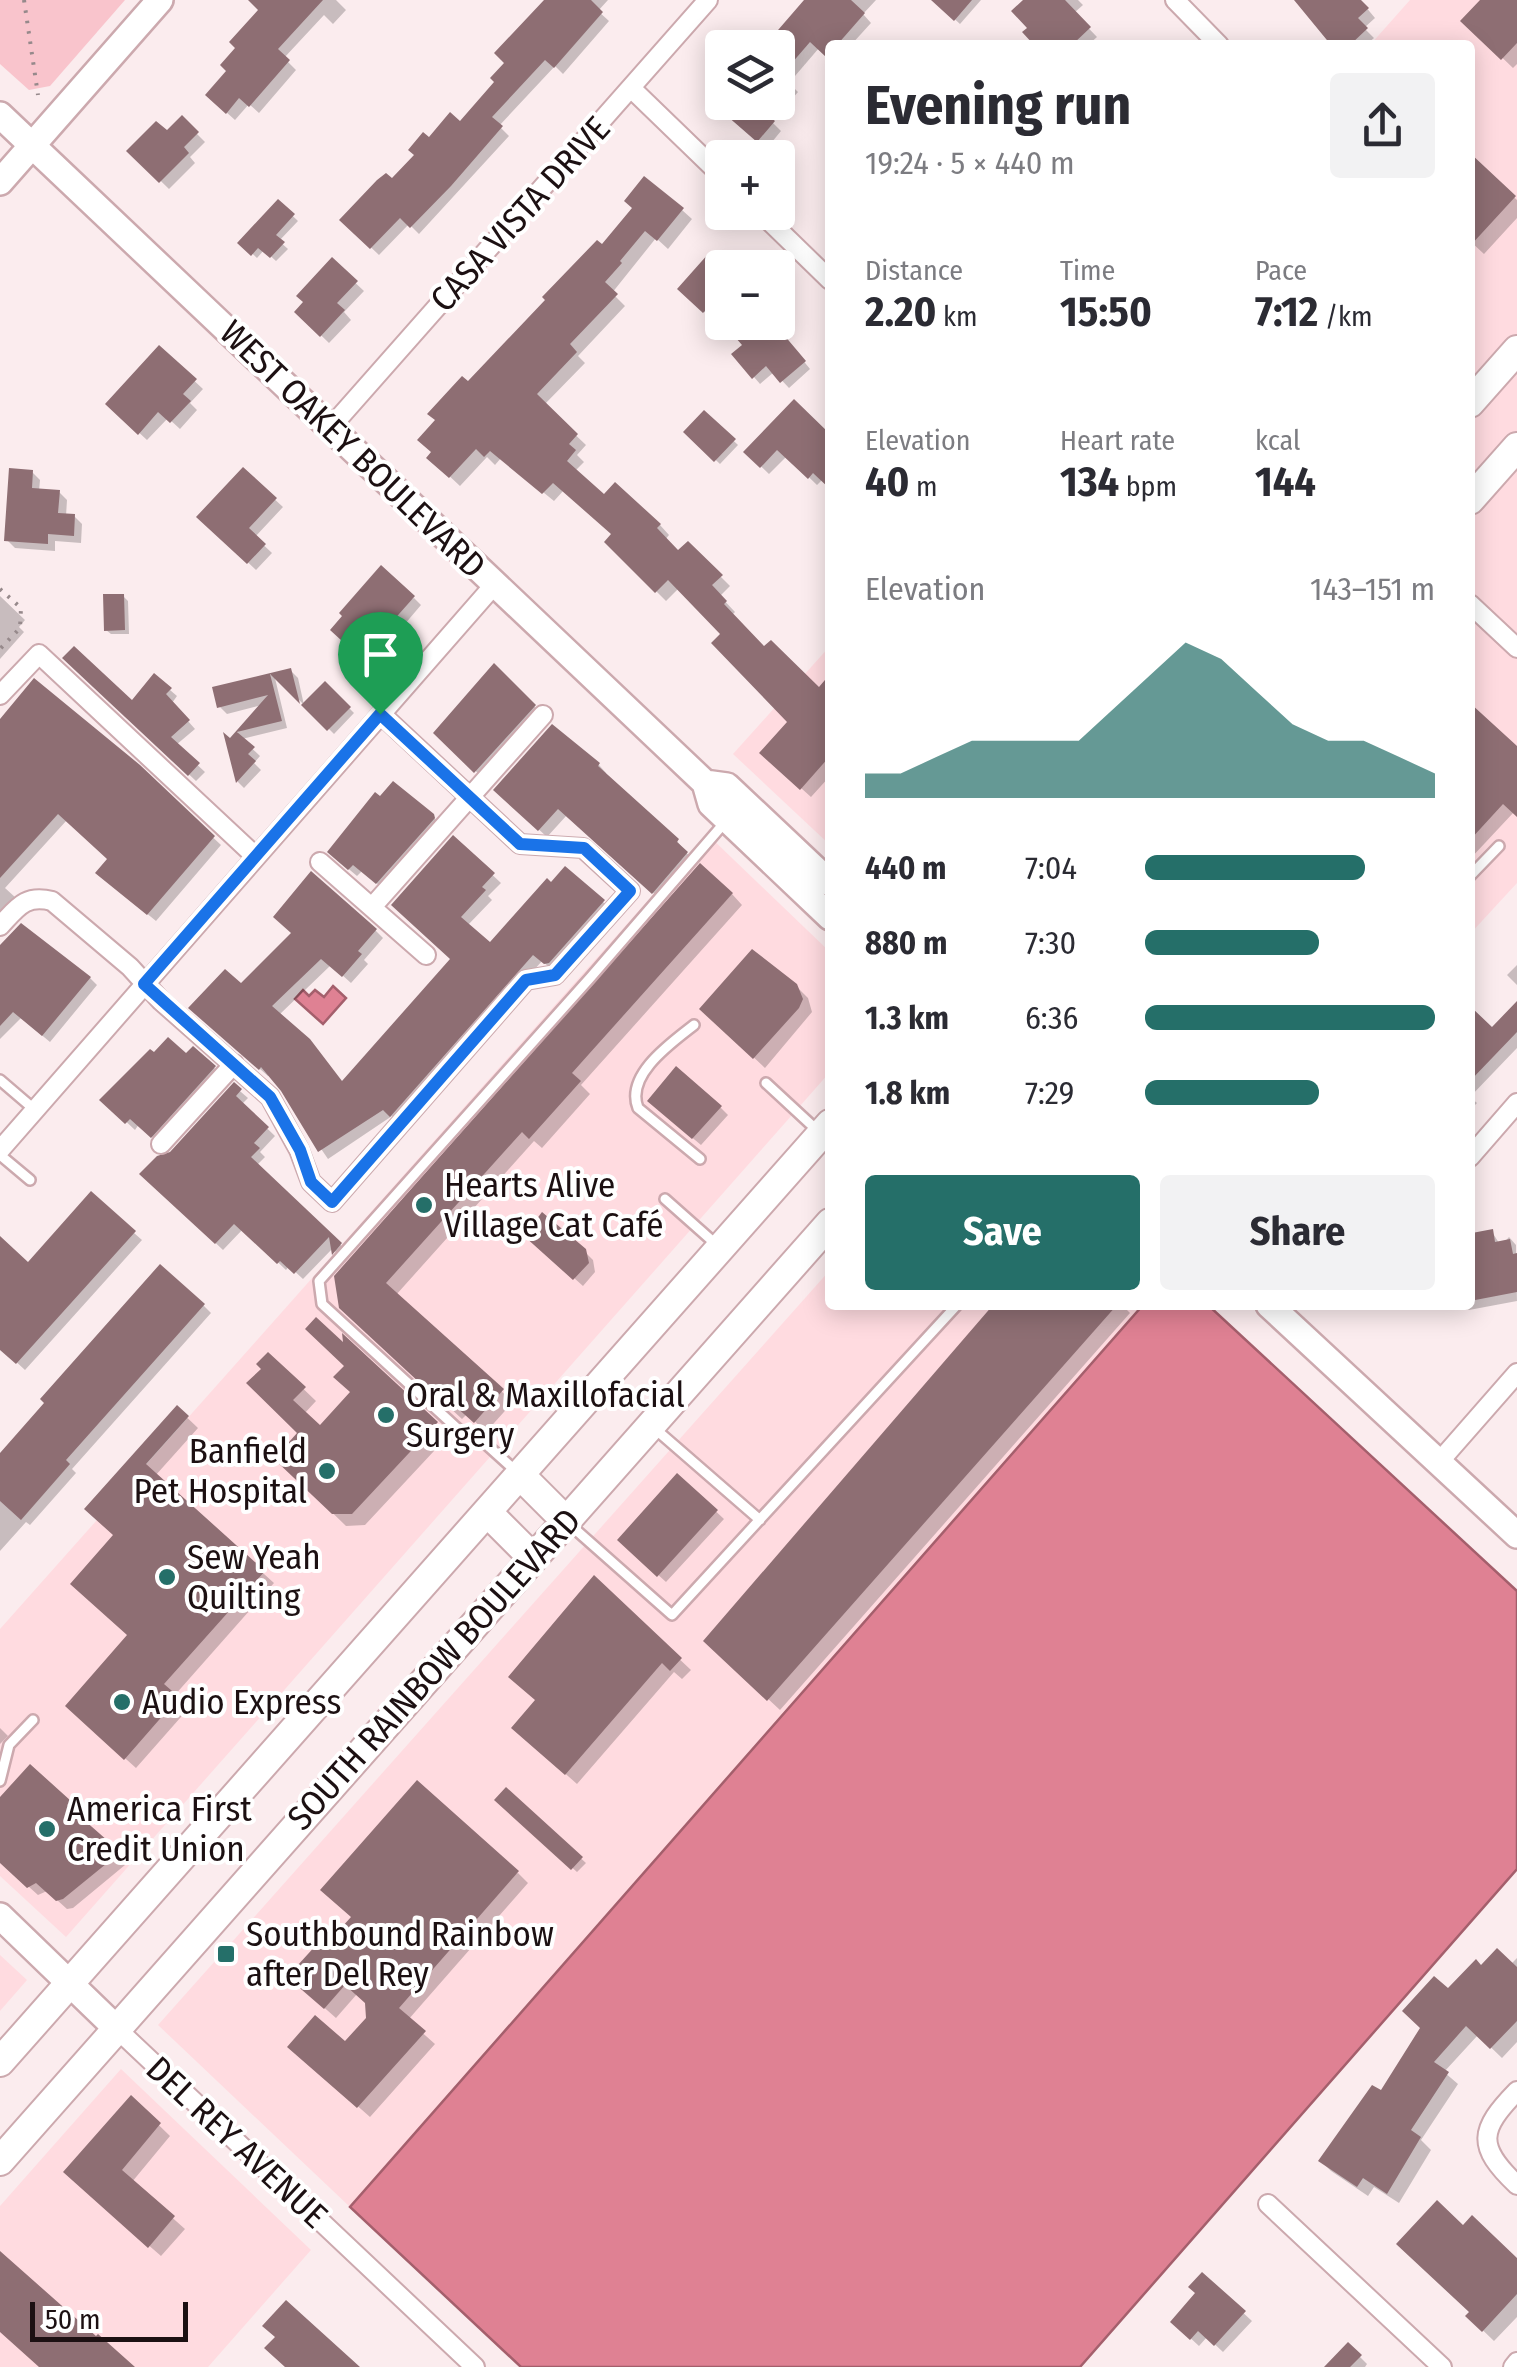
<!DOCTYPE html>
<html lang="en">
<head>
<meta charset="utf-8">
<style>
  :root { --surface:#fff; --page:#f2f2f3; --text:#2b2b33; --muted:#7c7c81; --accent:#256f69 }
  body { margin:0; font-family:"Fira Sans Condensed",sans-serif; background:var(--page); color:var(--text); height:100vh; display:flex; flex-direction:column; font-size:38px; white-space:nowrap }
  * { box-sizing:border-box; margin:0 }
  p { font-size:32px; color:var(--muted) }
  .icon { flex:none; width:55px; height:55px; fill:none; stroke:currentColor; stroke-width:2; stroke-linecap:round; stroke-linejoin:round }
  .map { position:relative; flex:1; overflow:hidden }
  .sheet { position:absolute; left:825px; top:40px; width:650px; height:1270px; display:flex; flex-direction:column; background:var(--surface); border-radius:10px; box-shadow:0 5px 25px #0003 }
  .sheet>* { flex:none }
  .controls { position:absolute; left:705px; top:30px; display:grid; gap:20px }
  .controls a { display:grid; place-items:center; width:90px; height:90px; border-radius:10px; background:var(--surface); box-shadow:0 5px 25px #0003; font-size:50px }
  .scale { position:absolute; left:30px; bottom:25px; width:158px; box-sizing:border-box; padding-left:10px; border:5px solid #1c1012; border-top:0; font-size:28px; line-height:35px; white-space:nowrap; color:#1c1012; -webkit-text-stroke:8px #fff; paint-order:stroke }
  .pin { position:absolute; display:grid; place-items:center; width:85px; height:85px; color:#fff; margin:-102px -42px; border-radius:50% 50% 50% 0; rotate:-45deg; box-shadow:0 0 10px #0007 }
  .pin .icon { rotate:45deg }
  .round { display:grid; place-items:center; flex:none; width:105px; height:105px; border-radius:10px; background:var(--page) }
  .summary { display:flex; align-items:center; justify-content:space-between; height:170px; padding:0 40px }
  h1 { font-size:55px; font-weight:700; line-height:75px }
  .figures { display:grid; grid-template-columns:repeat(3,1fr); gap:15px; height:170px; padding:10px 40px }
  .figures div { display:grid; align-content:center }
  .figures b { font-size:42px; font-weight:700 }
  .figures small { font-size:28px; font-weight:400 }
  .figures p { font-size:28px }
  .chart { height:280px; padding:20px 40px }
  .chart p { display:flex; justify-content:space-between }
  .chart svg { width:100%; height:180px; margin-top:10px; fill:var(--accent); opacity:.7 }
  .action { display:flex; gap:20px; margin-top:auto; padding:20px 40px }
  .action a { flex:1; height:115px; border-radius:10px; background:var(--accent); color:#fff; font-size:40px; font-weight:700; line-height:115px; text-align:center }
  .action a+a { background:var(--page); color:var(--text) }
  ul { padding:0 40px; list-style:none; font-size:32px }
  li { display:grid; grid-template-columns:160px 120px 1fr; align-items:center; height:75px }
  li i { height:25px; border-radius:12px; background:var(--accent) }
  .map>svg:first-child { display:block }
  .built { fill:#ffdbe0 }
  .green { fill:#f9c4cc }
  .water { fill:#df8193; stroke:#a45f6c; stroke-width:2.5 }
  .shadow { fill:#0003 }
  .building { fill:#8e6e73 }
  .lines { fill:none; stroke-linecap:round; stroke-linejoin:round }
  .lane-casing { stroke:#cca9ae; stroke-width:14 }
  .street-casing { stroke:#cca9ae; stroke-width:22 }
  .secondary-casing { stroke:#cca9ae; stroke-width:30 }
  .primary-casing { stroke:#cca9ae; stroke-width:32 }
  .path { stroke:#96898b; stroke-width:4; stroke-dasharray:2.5 8; stroke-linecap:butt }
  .lane { stroke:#fff; stroke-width:9 }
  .street { stroke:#fff; stroke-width:18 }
  .secondary { stroke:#fff; stroke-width:25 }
  .primary { stroke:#fff; stroke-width:28 }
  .route-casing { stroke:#fff; stroke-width:20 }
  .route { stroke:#1a73e8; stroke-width:12 }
  .poi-dot { fill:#256f69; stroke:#fff; stroke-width:4 }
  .labels { text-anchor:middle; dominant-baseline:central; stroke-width:8; stroke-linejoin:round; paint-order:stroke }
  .street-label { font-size:35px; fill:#1c1012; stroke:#fff }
  .poi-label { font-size:35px; fill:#1c1012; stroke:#fff; text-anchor:start }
</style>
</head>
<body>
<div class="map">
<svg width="1517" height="2367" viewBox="0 0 1517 2367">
  <rect width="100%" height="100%" fill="#fbecee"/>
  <path class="built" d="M1410,0H1517V883L1470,934V45H1370Z
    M830,646V845L733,754Z
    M707,834L830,952V1072L66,1937L0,1876V1629Z
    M830,1270V1305H1143L350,2207L158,2025Z
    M0,1955L27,1980L0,2011Z
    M121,2069L311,2250L208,2367H0V2206Z"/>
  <path class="green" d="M0,0H125L50,86L29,90L0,64Z"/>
  <path class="water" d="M333,986L346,998L323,1024L295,999L303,990L309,996L315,990L324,997Z
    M1143,1305H1208L1517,1591V1869L1080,2367H521L350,2207Z"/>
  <path class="shadow" d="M267,0H336L346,10L333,24L324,15L284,58L296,70L259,113L249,104L235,120L216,103L238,48L232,42Z
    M554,0H608L598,11L609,21L563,74L555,66L499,126L509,136L419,234L409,224L379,255L342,220L392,182L429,140L460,125L497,82Z
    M808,0H876L863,14L871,23L851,45H830V58L819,48L789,83L798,92L772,122L781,131L767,148L715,103L722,94V102H778V48H765Z
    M934,0H981L960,24Z
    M1026,0H1078L1083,5L1074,13L1097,37L1088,45H1038L1030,28Z
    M1296,0H1360L1375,18L1364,28L1374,38L1366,45H1335Z
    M1483,0H1517V64L1513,68L1464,21Z
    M182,119L205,142L190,157L195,163L169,189L130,151L167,134Z
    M1470,157L1517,200V218L1484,254L1470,241Z
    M278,202L298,221L279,241L288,249L276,261L264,250L257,258L241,243Z
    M682,210L692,219L668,249L656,238L612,293L625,306L578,356L585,363L544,405L586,445L577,455L584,462L575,471L604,498L660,525L669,535L665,540L679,554L688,544L730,586L720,596L735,612L732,615L765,650L819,690L830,678V776L811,797L772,762L790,722L724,634L679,588L666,601L607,542L614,535L564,490L554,501L501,458L495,465L487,457L460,486L430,458L468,384L602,248Z
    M710,257L722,268V319L716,312L711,318L680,289Z
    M332,261L364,291L344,312L351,320L329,343L297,312Z
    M772,322L810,369L789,388L774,372L760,384L754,377L745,346Z
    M159,348L203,389L190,403L197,410L180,429L168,418L147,440L108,404Z
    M704,413L738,445L720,464L686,432Z
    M830,437V486L823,479L817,485L787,456L769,474L746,452Z
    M243,470L283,507L255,537L272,553L256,570L200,517Z
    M32,472L40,480L39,491L59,492L67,500L66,516H74L82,524L81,543L55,541V551L15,548L7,540Z
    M0,596L25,620L19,627L24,632L0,659Z
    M123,596L128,601L129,634H111L106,630Z
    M414,598L421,605L393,638L386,632L363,658L341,638Z
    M65,658L132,704L170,690L177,696L172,703L195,729L176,745L205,772L196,781Z
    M494,667L542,714L484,779L436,733Z
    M290,670L298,678L304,705L274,674Z
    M274,674L287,728L242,739L260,756L254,763L261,770L244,788L238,782L228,739L230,741L262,705L227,714L220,707L215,689Z
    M325,684L354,713L334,734L305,705Z
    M1470,706L1517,750V814L1514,812L1470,859Z
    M0,723L138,767L221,845L156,921L106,880L110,859L67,820L5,888L16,898L0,915Z
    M552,728L599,765L606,773L604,775L677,841L694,862L661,900L567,815L547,837L496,790Z
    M432,816L441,824L385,890L362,871L357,876L338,860Z
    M453,838L501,883L488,896L492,900L467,926L491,946L565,869L611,909L554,971L542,961L399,1122L392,1116L328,1159L270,1074L268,1076L199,1016L241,986L375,930L383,938L364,960L368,964L351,983L331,965L279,1015L343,1084L454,960Z
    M732,894L742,905L581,1085L590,1094L542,1148L534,1141L396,1295L513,1402L486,1432L467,1414L462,1419L341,1307Z
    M0,949L90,978L97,985L50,1042L21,1018L0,1039Z
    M1517,965V985L1507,975Z
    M796,986L808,998L812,1012L765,1068L702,1009Z
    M1517,1005V1048L1470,1097L1477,1103L1470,1110V1015L1492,1030Z
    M193,1049L222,1075L160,1144L139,1124L135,1130L103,1100L186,1056Z
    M234,1086L248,1098L242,1104L275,1136L260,1152L265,1157L256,1166L348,1252L341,1260L333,1248L303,1279L289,1266L286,1270L243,1229L223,1250L143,1174L172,1155Z
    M720,1107L728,1115L701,1145L658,1109Z
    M1492,1232L1501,1246L1509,1237L1516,1245L1517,1301L1469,1310L1464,1305H1470V1253L1478,1251Z
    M134,1233L142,1240L25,1370L0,1347V1239L29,1266Z
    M535,1243L584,1251L593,1260L595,1272L583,1286Z
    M203,1305L211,1313L72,1469L76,1473L30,1525L26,1522L0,1551V1457Z
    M997,1305H1122L1130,1313L780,1710L706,1641Z
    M268,1355L316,1401L304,1414L320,1428L436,1424L448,1436L365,1525L346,1526L277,1459L301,1433L264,1369Z
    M177,1408L198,1428L155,1476L274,1583L174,1696L188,1709L136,1768L79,1717L129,1635L116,1535L88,1509Z
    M678,1476L724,1519L666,1582L620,1540Z
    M594,1579L691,1670L682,1679L674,1672L577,1784L525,1738L538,1701Z
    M0,1728L8,1736L0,1744Z
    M506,1790L586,1863L577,1872L498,1800Z
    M0,1799L70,1802L79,1811L75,1815L114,1850L125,1865L73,1908L67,1909L47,1891L38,1895L0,1861Z
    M518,1873L528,1883L408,2020L435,2044L370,2117L302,2057L346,2045L369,2018L368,2003L357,1994L336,2018L302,1988L324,1951Z
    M1517,1958V2042L1502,2058L1478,2035L1444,2072L1458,2084L1421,2140L1431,2150L1399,2203L1374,2187L1368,2196L1331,2171L1321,2161L1381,2093L1448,1992L1481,1968L1511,1964Z
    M131,2098L170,2136L132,2182L185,2229L161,2256L77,2183Z
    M1463,2228L1517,2261V2317L1494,2341L1468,2316L1472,2312Z
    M1202,2275L1252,2321L1223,2352L1207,2337L1199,2346L1173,2322L1198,2294Z
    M1348,2345L1367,2364L1365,2367H1331Z"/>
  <path class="building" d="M248,0H323L278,49L290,60L249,107L239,98L226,114L205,95L226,71L220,65L235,48L229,42L258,10Z
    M544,0H591L603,12L554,68L545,60L492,117L503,126L451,186L410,228L400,218L370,249L339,220L377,180L386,173L392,178L414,155L408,150L423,132L429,137L450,112L460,121L494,82L490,78L504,63L494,53Z
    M804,0H851L865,13L837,45H830L826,57L810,42L778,79V42L772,37Z
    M931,0H972L954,21Z
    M1023,0H1065L1091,27L1072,45H1034L1022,32L1027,28L1011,11Z
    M1294,0H1361L1369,8L1358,18L1368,28L1350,45H1331Z
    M1480,0H1517V43L1501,60L1460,21Z
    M711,102H774L765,113L775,121L757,142Z
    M182,115L199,132L184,147L189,153L159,183L126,151L156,121L167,130Z
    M1470,153L1516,196L1470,246Z
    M644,176L684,208L657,241L645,231L620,261L622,263L605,282L618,294L570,344L577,352L537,394L578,434L569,444L576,450L567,461L604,494L615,482L661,524L657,528L678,550L688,541L723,575L712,585L727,601L724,604L764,646L771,640L819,687L830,674V756L800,790L759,753L787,722L711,643L720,634L668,580L655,593L604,542L611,534L553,483L542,494L490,451L484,457L476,449L449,478L426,458L431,452L417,440L435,420L427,414L450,389L462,376L468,381L545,300L542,297L597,240L602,244L632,208L624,201Z
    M278,199L295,214L276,235L285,242L270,258L258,248L251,256L237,243Z
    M709,253L722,265V292L703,313L677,289Z
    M332,257L358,281L337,303L345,310L320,337L294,312L303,302L296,296Z
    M722,322H773L806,361L780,383L766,366L752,379L731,354L742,345Z
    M159,345L197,379L183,394L191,401L170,423L158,412L138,435L105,404Z
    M794,399L830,434V489L813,473L808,479L777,450L760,468L743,452Z
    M704,410L736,439L714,462L683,432Z
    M243,467L277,498L249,528L266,544L247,564L196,517Z
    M9,468L33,470L32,488L60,490L58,513L75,514L74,536L48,534V544L4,541Z
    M381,565L415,596L383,632L377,626L354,652L330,630L342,616L339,613Z
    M103,594H124L125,630L104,631Z
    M74,646L132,700L154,673L172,688L166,694L190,720L171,737L200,763L188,776L62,658Z
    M494,663L536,705L474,773L433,733Z
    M291,668L300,704L270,674L282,721L237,732L255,747L248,754L256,761L236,783L223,732L230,738L268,695L217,708L212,687Z
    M34,678L140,765L215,836L147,915L95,873L107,859L58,814L0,878V719Z
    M325,681L351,707L327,731L301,705Z
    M1470,703L1517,746V817L1503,804L1470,840Z
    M552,724L600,763L598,766L679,839L677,842L688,852L652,894L558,809L538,831L493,790Z
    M393,781L434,814L435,818L376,884L353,865L348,870L327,852L375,792L380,796Z
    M453,835L495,873L482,887L486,890L461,917L490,942L547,878L551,882L565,866L605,900L549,963L544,964L533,955L390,1117L383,1110L318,1152L281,1091L261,1067L259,1070L188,1008L225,969L241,983L291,933L273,917L311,871L377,929L358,951L362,954L342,977L321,959L272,1006L310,1039L342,1081L450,959L391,905Z
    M700,863L733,893L572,1073L581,1081L529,1139L522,1132L386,1283L504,1389L474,1423L454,1405L449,1410L339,1308L334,1276Z
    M21,923L91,977L42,1036L13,1012L0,1026V945Z
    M752,949L797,984L803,999L799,1008L753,1059L699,1009Z
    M1517,1001V1032L1470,1081V1006L1492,1027Z
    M168,1037L186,1053L193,1046L216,1066L151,1138L130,1119L125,1124L99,1100L150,1049L154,1052Z
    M676,1066L722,1106L692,1139L647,1101Z
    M234,1082L242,1089L236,1096L269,1127L254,1143L260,1148L251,1157L342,1243L332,1255L329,1237L294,1274L280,1261L277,1264L234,1224L215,1244L139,1174L157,1156L170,1152Z
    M91,1191L136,1231L16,1364L0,1350V1236L28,1262Z
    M542,1212L586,1249L589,1263L573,1280L524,1236Z
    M1493,1229L1495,1242L1510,1239L1513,1254L1517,1253V1292L1470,1301V1250L1475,1249L1472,1233Z
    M160,1264L205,1304L66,1460L70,1464L21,1520L0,1501V1453L44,1403L40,1399Z
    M993,1305H1117L767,1701L703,1641Z
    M316,1317L343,1342L342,1333L438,1422L352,1514H332L274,1459L297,1433L246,1383L261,1369L256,1364L268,1352L306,1387L293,1400L320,1425L350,1392L333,1377L344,1366L305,1329Z
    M177,1405L189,1416L146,1464L265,1571L164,1684L179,1697L124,1760L65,1706L127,1635L70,1584L113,1535L84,1509Z
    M677,1473L718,1510L657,1577L617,1540Z
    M594,1575L682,1658L670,1671L662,1663L565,1775L511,1728L535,1700L508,1677Z
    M30,1764L71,1801L67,1805L116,1848L117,1855L63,1899L56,1901L36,1883L27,1888L0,1863V1797Z
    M417,1780L519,1871L399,2008L426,2031L357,2108L287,2047L315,2015L345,2041L366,2018L365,2003L345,1985L324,2009L287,1977L318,1943L323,1948L351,1917L320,1890Z
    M506,1787L583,1857L571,1870L494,1800Z
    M1497,1948L1517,1967V2021L1490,2049L1466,2026L1434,2062L1449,2072L1411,2130L1421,2137L1387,2194L1363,2178L1357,2187L1318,2161L1372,2085L1381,2090L1420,2028L1402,2011L1434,1976L1448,1988L1476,1959L1481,1965Z
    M131,2095L161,2123L122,2170L175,2216L148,2248L63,2172Z
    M1437,2200L1463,2225L1472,2215L1517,2258V2294L1482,2332L1465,2316L1469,2312L1396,2244Z
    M0,2251L96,2336L98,2334L135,2367H39L0,2332Z
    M1202,2272L1246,2311L1214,2346L1198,2331L1190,2340L1170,2322L1195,2293L1188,2287Z
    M286,2300L360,2367H285L264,2348L275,2337L262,2326Z
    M1348,2342L1362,2355L1350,2367H1324Z"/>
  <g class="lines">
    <g class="lane-casing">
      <path id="lane" d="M1470,876L1499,846
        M694,1025C671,1043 625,1075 638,1108L700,1159
        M0,1080L35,1110
        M766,1083L819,1132
        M0,1155L30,1180
        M665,1199L718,1246
        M653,1427L760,1520
        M518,1473L477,1436L472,1442L322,1304L319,1281L590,978L726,821
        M568,1523L672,1615L957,1305
        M0,1781L9,1745L33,1720"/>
    </g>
    <g class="street-casing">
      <path id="street" d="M1175,0L1219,45
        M631,88L722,176
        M760,212L830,280
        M331,427L708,0
        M1470,604L1517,648
        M0,695L39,654L255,856
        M320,862L426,955
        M372,907L543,715
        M0,926C17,908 25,894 52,901L130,967L161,1001L270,1097L299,1150L311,1182L332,1202L526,980L555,975L630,891L583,848L520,844L381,714
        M161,1144L234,1064
        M0,1150L495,584
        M1470,1157L1517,1103
        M1439,1462L1517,1373
        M117,2029L475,2367
        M1517,2091C1479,2130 1476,2146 1517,2185
        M1268,2204L1442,2367
        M1513,2367L1517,2362"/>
    </g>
    <g class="secondary-casing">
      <path id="secondary" d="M0,115L705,783L711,804L830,917
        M0,182L160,0
        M705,783L727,786L830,883
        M1269,1305L1517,1535
        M0,1916L117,2029"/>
    </g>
    <g class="primary-casing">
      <path id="primary" d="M1470,403L1517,350
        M1470,500L1517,447
        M520,1475L566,1521
        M487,1512L533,1558
        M0,2062L830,1124
        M0,2161L830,1223"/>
    </g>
    <path class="path" d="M24,0L38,95
      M0,589L21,608L20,628L0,649"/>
    <use href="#lane" class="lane"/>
    <use href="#street" class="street"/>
    <use href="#secondary" class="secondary"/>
    <use href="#primary" class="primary"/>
  </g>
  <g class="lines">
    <g class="route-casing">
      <path id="route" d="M380,714L520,844L584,848L630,891L555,975L526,980L332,1202L311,1182L300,1150L270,1097L144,984Z"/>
    </g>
    <use href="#route" class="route"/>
  </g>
  <g class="poi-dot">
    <circle cx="424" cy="1205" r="10"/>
    <circle cx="386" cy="1415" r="10"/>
    <circle cx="327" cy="1471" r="10"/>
    <circle cx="167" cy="1577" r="10"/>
    <circle cx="122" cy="1702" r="10"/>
    <circle cx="47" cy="1829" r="10"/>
    <rect x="216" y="1944" width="20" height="20" rx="5"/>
  </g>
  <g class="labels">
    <g class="street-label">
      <text transform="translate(520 214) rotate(-48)">CASA VISTA DRIVE</text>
      <text transform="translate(353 449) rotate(44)">WEST OAKEY BOULEVARD</text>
      <text transform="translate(434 1669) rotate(-48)">SOUTH RAINBOW BOULEVARD</text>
      <text transform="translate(237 2142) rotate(43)">DEL REY AVENUE</text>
    </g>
    <g class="poi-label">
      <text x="444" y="1185">Hearts Alive<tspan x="444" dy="40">Village Cat Café</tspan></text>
      <text x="406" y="1395">Oral &amp; Maxillofacial<tspan x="406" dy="40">Surgery</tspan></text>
      <text x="307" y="1451" text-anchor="end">Banfield<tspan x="307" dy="40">Pet Hospital</tspan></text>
      <text x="187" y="1557">Sew Yeah<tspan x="187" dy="40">Quilting</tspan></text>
      <text x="142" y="1702">Audio Express</text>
      <text x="67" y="1809">America First<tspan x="67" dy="40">Credit Union</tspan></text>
      <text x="246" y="1934">Southbound Rainbow<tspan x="246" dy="40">after Del Rey</tspan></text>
    </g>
  </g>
</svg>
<div class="controls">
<a><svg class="icon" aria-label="layers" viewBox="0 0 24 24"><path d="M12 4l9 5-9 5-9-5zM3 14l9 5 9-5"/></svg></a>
<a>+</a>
<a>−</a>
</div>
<div class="scale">50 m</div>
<div class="pin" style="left:380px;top:714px;background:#1e9e55"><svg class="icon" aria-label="arrive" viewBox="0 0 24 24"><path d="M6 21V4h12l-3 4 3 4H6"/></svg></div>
<section class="sheet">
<div class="summary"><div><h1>Evening run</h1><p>19:24 · 5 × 440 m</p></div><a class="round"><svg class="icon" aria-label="share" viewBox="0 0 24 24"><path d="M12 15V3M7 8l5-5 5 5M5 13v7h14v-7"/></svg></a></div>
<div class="figures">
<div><p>Distance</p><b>2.20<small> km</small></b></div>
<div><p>Time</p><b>15:50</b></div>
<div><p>Pace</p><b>7:12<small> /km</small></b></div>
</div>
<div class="figures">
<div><p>Elevation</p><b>40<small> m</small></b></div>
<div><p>Heart rate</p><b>134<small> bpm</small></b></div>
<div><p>kcal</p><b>144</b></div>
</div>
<div class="chart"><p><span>Elevation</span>143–151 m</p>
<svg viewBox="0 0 160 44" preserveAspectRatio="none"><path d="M0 44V38L10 38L20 34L30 30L40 30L50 30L60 30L70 22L80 14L90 6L100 10L110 18L120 26L130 30L140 30L150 34L160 38V44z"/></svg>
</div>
<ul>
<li><b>440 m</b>7:04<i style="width:76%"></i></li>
<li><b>880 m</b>7:30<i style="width:60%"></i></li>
<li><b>1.3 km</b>6:36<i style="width:100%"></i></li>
<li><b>1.8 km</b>7:29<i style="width:60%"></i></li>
</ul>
<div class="action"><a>Save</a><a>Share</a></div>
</section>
</div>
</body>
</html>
